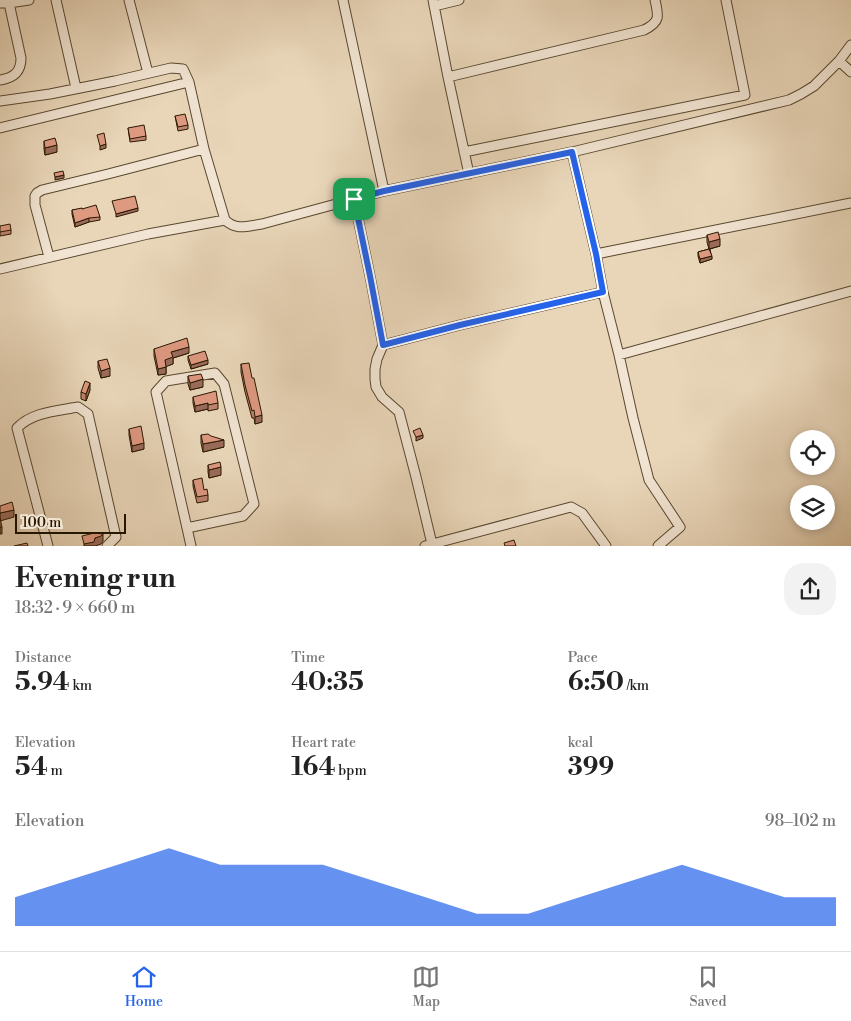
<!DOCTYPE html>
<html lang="en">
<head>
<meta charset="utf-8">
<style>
  :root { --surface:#fff; --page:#f2f2f2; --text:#222; --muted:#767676; --line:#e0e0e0; --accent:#2563eb }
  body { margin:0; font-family:"Libre Bodoni",serif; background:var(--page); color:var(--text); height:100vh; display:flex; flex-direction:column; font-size:19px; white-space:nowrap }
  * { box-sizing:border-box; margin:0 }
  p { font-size:16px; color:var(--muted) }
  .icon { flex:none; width:28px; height:28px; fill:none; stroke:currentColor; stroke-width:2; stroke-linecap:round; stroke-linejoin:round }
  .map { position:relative; height:546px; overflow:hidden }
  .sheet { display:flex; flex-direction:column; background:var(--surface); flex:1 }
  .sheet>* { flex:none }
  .buttons { position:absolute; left:790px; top:430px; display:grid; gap:10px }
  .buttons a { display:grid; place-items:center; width:45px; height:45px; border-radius:50%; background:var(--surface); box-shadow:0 2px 8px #0003; font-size:25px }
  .scale { position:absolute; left:15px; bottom:12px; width:111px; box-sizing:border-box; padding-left:5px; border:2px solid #291801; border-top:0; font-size:14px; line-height:18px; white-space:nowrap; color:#291801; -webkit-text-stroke:4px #f1e4d2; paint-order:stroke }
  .pin { position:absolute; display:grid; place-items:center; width:42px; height:42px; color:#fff; margin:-21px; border-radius:10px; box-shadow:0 2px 8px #0006 }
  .round { display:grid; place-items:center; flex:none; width:52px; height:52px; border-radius:20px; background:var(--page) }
  .head { display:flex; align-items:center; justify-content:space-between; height:85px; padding:0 15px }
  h1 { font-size:28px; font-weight:700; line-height:38px }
  .metrics { display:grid; grid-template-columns:repeat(3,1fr); gap:8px; height:85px; padding:5px 15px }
  .metrics div { display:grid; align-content:center }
  .metrics b { font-size:25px; font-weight:700 }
  .metrics small { font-size:14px; font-weight:400 }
  .metrics p { font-size:14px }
  .chart { height:140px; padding:10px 15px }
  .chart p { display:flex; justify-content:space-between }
  .chart svg { width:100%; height:90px; margin-top:5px; fill:var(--accent); opacity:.7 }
  .dock { display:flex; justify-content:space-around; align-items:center; height:70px; border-top:1px solid var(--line); background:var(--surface); font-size:14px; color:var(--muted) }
  .dock a { display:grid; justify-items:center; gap:2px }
  .dock .active { color:var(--accent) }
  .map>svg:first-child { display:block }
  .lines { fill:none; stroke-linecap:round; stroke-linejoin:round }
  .street-casing { stroke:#59482f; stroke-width:11 }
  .street { stroke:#f1e4d2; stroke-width:9 }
  .wall { fill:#bf846f; stroke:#291801 }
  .shaded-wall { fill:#9b6b5a; stroke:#291801 }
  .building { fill:#de9981; stroke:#291801 }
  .route-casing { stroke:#fff; stroke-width:10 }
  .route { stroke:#2563eb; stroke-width:6 }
</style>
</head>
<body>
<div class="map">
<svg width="851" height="546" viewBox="0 0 851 546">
  <rect width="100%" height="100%" fill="#e9d6b9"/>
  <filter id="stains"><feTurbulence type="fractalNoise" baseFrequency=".004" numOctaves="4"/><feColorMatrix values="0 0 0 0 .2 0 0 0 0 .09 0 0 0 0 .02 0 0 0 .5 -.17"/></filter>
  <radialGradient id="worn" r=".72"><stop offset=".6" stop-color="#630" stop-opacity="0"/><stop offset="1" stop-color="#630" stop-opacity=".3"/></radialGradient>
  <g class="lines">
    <g class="street-casing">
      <path id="street" d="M56,0L76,88
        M129,0L148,73
        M343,0L384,191
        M433,0L448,77L469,174
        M0,3H9L29,0
        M434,6L459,0
        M839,61L851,72
        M448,77L644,30C660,22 659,17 655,0
        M0,80C14,78 21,72 21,58L9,3
        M0,101L50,94L115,81L171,68L183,69L189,82L204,149L225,220C237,231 247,226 262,224L384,191L572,152L789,100L801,94L814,86L839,61L851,45
        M0,128L189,82
        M464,152L745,95L726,0
        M354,199L370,276L383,345L377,359L375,369V379L376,387L382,397L399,412L416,477L432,544
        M596,254L851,203
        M49,257L35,205V196L37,193L42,190L108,174L204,149
        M0,269L148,234L225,220
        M603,292L619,355L633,418L649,480L680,527L658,546
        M383,345L460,325L603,292L596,254L572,152
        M619,355L851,291
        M187,528L243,516L254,504L224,384L215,373L166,381L156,392L187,528L191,546
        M48,546L17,428C32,412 57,411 78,407L88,414L116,537L107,546
        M425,546L571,507L582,513L606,546"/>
    </g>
    <use href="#street" class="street"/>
  </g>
  <path class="wall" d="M175,116L188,125V129L178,131Z
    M128,128L146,136V140L130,142Z
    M44,141L57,152L45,155L44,149Z
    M82,209L100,217V220L89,222L75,227L72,214V210Z
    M0,226L11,230V234L0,236Z
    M707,235L720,246L710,249L712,259L700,263L698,256V252L709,249L707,242Z
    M154,349L189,353L173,358V364L166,366V374L158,375L154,356Z
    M188,356L208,364L191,369L188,360Z
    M98,361L110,376L101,378L98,368Z
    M241,364L262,422L255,424L254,418H252L245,392L241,372Z
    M188,376L203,387L190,390L188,384Z
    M90,390L86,401L81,399V392Z
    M193,397L218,403V409L208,411V409L195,412L193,403Z
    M129,429L144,449L132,452L129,435Z
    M201,435L224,447L203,452L201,443Z
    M208,465L221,475L209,478L208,472Z
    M193,480L208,495V501L197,503L193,486Z"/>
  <path class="shaded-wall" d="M106,144V148L100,150V146Z
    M57,145V152L45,155V148Z
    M64,175V178L55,180V177Z
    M138,208V211L116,217V214Z
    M89,218V222L75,227V223Z
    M720,239V246L709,249V242Z
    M712,256V259L700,263V259Z
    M189,347V353L173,358V364L165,367V360L171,352Z
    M208,360V364L191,369V365Z
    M166,367V374L158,375V369Z
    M110,368V376L101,378V371Z
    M203,379V387L190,390V383Z
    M90,383V390L86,401V394Z
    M208,403V409L195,412V406Z
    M262,415V422L255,424V417Z
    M423,435V438L416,441V437Z
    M224,440V447L203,452V444Z
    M144,443V449L132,452V446Z
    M221,467V475L209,478V470Z
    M14,510V517L0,521V513Z
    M0,527H2V534H0Z
    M103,534V541L101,544L95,546H84V544Z"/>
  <path class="building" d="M185,114L188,125L178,127L175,116Z
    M144,125L146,136L130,139L128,128Z
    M104,133L106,144L100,146L97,135Z
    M55,138L57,145L45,148L44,141Z
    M63,171L64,175L55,177L54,173Z
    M135,196L138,208L116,214L112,201Z
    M96,205L100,217L89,218L75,223L72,210L82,208V209Z
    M10,224L11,230L0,232V226Z
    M718,232L720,239L709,242L707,235Z
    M709,249L712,256L700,259L698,252Z
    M187,338L189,347L171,352L173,357L165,360L166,367L158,369L154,349Z
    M205,351L208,360L191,365L188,356Z
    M107,359L110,368L101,371L98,361Z
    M249,363L252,378H254L262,415L255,417L254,410L252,411L245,385L241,364Z
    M201,374L203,379L190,383L188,376Z
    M85,381L90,383L86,394L81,392Z
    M216,391L218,403L208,405V403L195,406L193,397Z
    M141,426L144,443L132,446L129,429Z
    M420,428L423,435L416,437L413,431Z
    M208,434L211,436L224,440L203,444L201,435Z
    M220,462L221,467L209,470L208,465Z
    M202,478L204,490L207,489L208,495L197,497L193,480Z
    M12,502L14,510L0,513V506Z
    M0,518L2,527H0Z
    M94,533L103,534L101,536L95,538L94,542L84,544L82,536Z
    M514,540L516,546H505L504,543Z
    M27,543L28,546H14Z"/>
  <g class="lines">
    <g class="route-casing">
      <path id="route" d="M572,152L596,254L603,292L460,325L383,345L370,276L354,199L384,191Z"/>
    </g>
    <use href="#route" class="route"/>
  </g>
  <rect width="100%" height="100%" filter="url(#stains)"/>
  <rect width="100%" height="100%" fill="url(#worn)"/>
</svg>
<div class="buttons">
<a><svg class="icon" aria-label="locate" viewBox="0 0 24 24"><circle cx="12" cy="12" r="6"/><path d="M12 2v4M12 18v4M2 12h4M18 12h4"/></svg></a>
<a><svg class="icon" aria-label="layers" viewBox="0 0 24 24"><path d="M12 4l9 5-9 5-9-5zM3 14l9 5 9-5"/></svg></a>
</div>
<div class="scale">100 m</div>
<div class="pin" style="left:354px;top:199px;background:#1e9e55"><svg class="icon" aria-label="arrive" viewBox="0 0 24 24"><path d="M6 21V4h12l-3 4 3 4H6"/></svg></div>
</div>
<section class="sheet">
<div class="head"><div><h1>Evening run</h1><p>18:32 · 9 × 660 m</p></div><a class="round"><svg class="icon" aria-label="share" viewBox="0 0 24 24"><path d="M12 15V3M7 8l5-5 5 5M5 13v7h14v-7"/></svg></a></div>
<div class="metrics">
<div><p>Distance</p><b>5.94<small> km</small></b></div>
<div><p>Time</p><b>40:35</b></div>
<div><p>Pace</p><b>6:50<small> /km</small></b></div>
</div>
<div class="metrics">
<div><p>Elevation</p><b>54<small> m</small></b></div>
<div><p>Heart rate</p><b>164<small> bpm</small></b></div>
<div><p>kcal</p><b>399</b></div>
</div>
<div class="chart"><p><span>Elevation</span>98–102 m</p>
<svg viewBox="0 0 160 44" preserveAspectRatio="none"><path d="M0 44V30L10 22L20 14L30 6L40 14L50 14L60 14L70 22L80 30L90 38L100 38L110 30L120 22L130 14L140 22L150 30L160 30V44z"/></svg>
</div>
</section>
<nav class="dock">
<a class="active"><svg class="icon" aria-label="home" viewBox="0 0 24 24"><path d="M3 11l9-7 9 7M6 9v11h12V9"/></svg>Home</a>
<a><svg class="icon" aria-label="map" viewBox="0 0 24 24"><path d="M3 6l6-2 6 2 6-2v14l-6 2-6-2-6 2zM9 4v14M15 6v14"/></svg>Map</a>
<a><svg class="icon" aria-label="saved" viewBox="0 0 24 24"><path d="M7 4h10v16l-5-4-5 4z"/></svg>Saved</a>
</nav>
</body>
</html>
